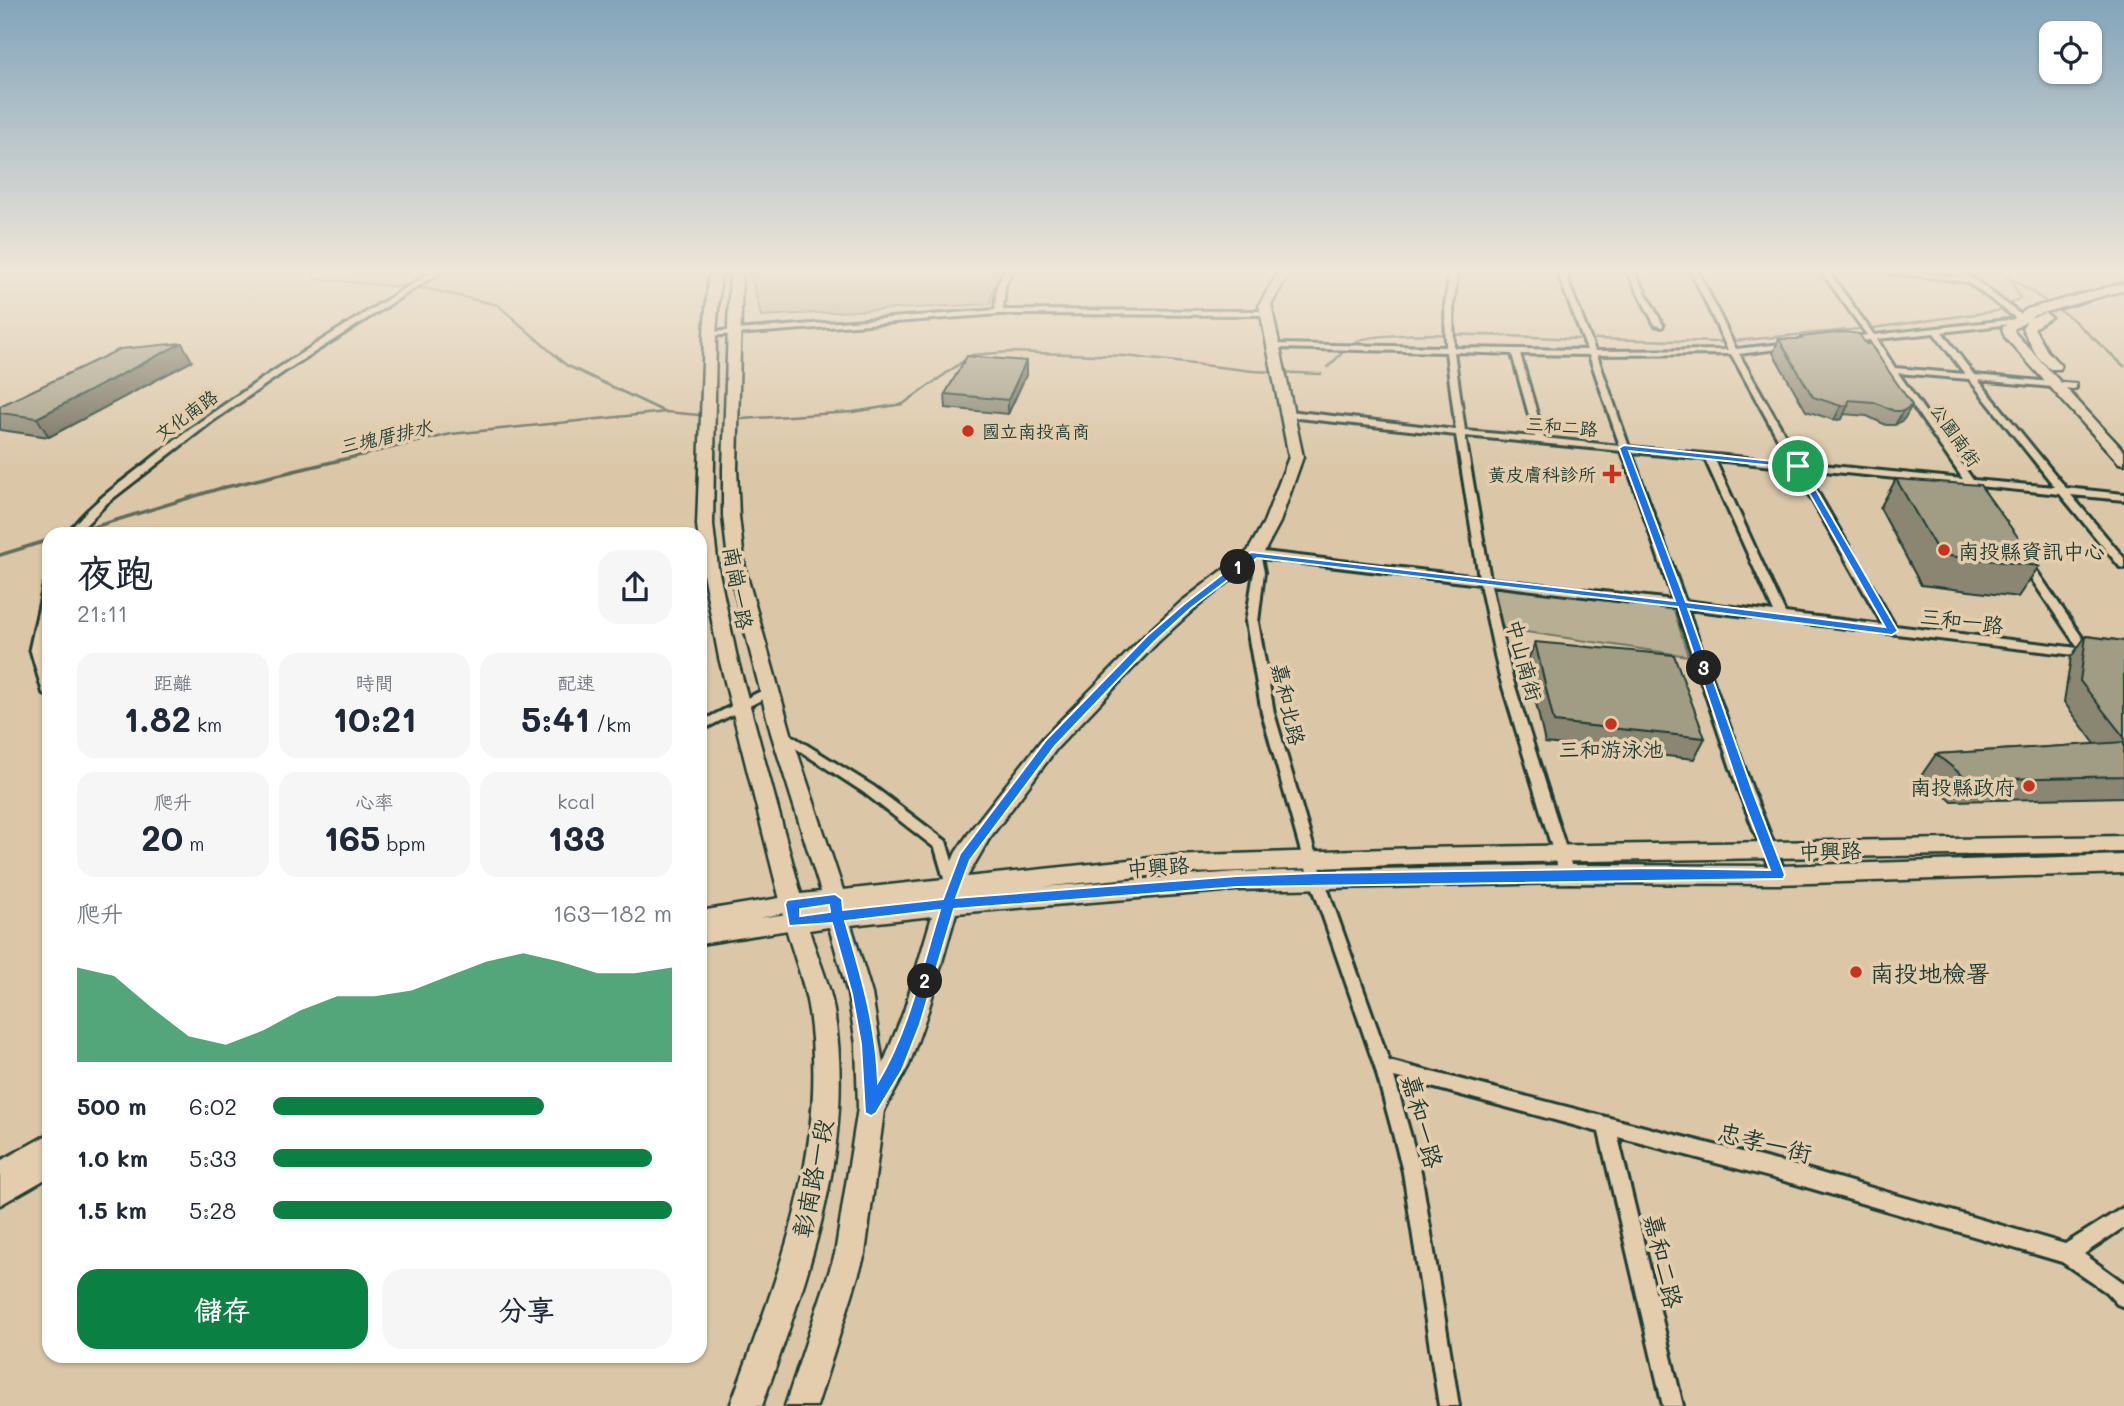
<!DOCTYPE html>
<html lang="zh-TW">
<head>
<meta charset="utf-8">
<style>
  :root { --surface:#fff; --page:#f6f6f7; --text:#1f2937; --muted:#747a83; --accent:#0b8043 }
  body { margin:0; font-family:Mali,"LXGW WenKai TC",sans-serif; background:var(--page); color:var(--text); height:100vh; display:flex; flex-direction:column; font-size:26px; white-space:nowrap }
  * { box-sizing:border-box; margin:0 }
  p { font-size:23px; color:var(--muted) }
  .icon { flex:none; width:38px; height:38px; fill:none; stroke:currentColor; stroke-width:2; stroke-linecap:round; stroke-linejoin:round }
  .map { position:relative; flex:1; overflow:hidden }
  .panel { position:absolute; left:42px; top:527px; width:665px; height:836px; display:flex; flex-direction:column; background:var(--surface); border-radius:21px; box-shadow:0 2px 5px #0004 }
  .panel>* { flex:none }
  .fabs { position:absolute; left:2039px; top:21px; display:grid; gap:14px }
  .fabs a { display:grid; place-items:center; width:63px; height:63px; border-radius:14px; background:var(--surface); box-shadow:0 2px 5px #0004; font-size:35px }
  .pin { position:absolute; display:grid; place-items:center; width:60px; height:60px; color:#fff; margin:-30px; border:4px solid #fff; border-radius:50%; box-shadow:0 2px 7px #0007 }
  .km { position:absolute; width:35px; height:35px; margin:-18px; border-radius:50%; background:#222; color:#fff; font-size:19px; line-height:35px; text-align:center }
  .round { display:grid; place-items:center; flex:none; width:74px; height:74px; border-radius:21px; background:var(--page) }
  .overview { display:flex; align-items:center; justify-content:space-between; height:119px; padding:0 35px }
  h1 { font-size:38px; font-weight:700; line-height:52px }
  .figures { display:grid; grid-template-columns:repeat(3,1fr); gap:10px; height:119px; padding:7px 35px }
  .figures div { display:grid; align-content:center; border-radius:18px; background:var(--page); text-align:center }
  .figures b { font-size:35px; font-weight:700 }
  .figures small { font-size:19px; font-weight:400 }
  .figures p { font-size:19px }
  .chart { height:196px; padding:14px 35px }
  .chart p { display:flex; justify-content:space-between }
  .chart svg { width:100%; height:126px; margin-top:7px; fill:var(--accent); opacity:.7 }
  .primary-button { display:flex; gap:14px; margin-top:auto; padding:14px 35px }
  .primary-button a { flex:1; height:80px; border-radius:21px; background:var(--accent); color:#fff; font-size:28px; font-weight:700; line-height:80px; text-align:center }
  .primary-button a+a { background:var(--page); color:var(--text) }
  ul { padding:0 35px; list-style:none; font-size:23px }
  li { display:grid; grid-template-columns:112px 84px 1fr; align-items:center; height:52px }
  li i { height:18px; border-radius:9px; background:var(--accent) }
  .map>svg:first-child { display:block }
  .green { fill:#b8ae93; stroke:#6c7664; stroke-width:2 }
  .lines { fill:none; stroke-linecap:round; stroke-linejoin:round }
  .stream-far1 { stroke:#5f6c5c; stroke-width:2.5 }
  .stream { stroke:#5f6c5c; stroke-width:3.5 }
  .street-casing { stroke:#1f3d34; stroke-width:6 }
  .secondary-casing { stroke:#1f3d34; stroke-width:5 }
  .primary-casing { stroke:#1f3d34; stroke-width:5 }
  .street { fill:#e3cdad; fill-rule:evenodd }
  .secondary { fill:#e3cdad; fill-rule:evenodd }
  .primary { fill:#e3cdad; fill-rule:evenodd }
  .wall { fill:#8a8672; stroke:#1f3d34; stroke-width:2 }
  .shaded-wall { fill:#716d5c; stroke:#1f3d34; stroke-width:2 }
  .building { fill:#a19c84; stroke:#1f3d34; stroke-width:2 }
  .route { fill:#1a73e8; stroke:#fff; stroke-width:2; fill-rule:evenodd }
  .poi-dot { fill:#c8321e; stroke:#e3cdad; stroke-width:2.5 }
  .labels { text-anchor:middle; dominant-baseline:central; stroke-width:7; stroke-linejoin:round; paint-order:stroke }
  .far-street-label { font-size:18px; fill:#1f3d34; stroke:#e3cdad }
  .far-poi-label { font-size:18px; fill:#1f3d34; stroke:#e3cdad; text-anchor:start }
  .far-water-label { font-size:19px; font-style:italic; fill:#2a453b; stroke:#e3cdad }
  .poi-label { font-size:21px; fill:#1f3d34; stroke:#e3cdad; text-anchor:start }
  .street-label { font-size:21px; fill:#1f3d34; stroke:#e3cdad }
  .near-poi-label { font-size:24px; fill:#1f3d34; stroke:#e3cdad; text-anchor:start }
  .near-street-label { font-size:24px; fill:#1f3d34; stroke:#e3cdad }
</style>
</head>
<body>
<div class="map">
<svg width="2124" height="1406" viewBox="0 0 2124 1406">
  <rect width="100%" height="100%" fill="#dbc7a8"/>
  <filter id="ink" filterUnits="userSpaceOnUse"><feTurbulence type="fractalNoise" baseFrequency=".0143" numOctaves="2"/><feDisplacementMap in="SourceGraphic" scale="14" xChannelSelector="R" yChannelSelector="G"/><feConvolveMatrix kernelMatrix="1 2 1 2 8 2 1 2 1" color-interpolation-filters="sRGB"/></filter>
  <g filter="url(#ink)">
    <path class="green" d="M750,271H1001L992,292L990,304L761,316Z
      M1491,585L1674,610L1688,656L1499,628Z"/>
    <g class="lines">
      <path class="stream-far1" d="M309,271L317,279L428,289L498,305L566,365L665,412
        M2012,279L2071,318L2124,366
        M1873,328L1997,311L2020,298L2010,278L1998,271
        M1595,339L1720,342
        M1734,341L1859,329
        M1352,344C1370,326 1542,338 1578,339
        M1328,367L1345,350
        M741,419L853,412L903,404L972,355L1010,352L1125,356L1253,371L1321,374
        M362,455L451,434L666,412L699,415"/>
      <path class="stream" d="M84,530L218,489L370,453
        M0,555L49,540"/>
      <g class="street-casing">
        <path id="street" d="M433,271H442L288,369L214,420L107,503L77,534H67C88,505 118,485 146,463C236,391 335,332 433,271Z
          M1004,271H1011L1005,286L1003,310L1266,311L1270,313L1266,315L999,314L710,336L706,334L710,332L995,310L997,286Z
          M1450,271H1458L1453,305L1454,348L1587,350L1557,271H1564L1595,351L1728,350L1691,271H1698L1736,349L1791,343L1795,345L1791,347L1739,354L1801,463L1963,479L1888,370L1870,340L1848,342L1844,340L1848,338L1867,335L1821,271H1828L1874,335L2017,319L1968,282L1877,271H1905L1961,277L1955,271H1963L2025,318L2045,316V320L1942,332L1974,375L2076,384V388L2073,389L1978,380L2066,488L2124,494V500L2071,495L2124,558V568L2120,567L2060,494L1978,486L1973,489L1967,485L1804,469L1895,626L2078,648L2020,562L2025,559L2029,560L2090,649L2124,653V661L1687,609L1753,792L1786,875L1784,879L1779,881L1774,879L1772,875L1739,792L1676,607L1491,585L1511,674L1574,874L1572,878L1567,880L1562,878L1560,874L1499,674L1480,584L1261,558L1264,572L1258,622L1274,713L1317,859L1389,1061L1796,1166L2065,1244L2124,1207V1227L2084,1254L2124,1283V1307L2117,1304L2106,1292L2062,1262L1796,1184L1618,1137L1683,1406H1663L1599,1132L1394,1077L1421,1172L1459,1406H1439L1403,1172L1391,1126L1375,1067L1303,859L1262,713L1246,622L1254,572L1250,554L1255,551L1479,577L1456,435L1289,417L1285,414L1289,411L1456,430L1446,352L1274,348L1270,346L1274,344L1446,347L1445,305ZM1934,333L1965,374L1895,368L1877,339ZM1454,352L1512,354L1535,437L1465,431ZM1520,354L1589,355L1620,446L1544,438ZM1731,354L1791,462L1629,447L1597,355ZM1898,373L1969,379L2055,487L1973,480ZM1465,436L1622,451L1673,600L1490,579ZM1631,452L1705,459L1774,612L1685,601ZM1715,460L1794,468L1883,625L1785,613Z
          M1627,271H1634L1663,325L1662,327L1655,325Z
          M49,582V612L42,648L49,672V697L43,693L30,648L44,585Z
          M769,687L773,688L775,691L773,694L700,731V722Z
          M781,729L873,786L946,841L959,885L957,889L952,891L947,889L935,848L863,792L777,736L775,733Z"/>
      </g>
      <g class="secondary-casing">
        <path id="secondary" d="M792,896L799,898L802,904L799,910L759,918L794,913L801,916L805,922L801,928L700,944V911Z
          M49,1134V1177L0,1205V1161Z"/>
      </g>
      <g class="primary-casing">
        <path id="primary" d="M709,271H721L716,334L713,525L718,568L737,658L801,894L821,892L771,733L729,569L723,516V468L730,271H742L737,468L739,516L745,569L791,733L843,890L944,879L956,852L973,827L1043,738L1145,635L1181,602L1248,551L1264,522L1289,457L1259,305L1279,271H1290L1271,305L1303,457L1280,522L1263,554L1193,610L1157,643L1057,748L989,839L967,877L1167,856L1419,848L2124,836V852L1419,864L1167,874L1042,887L1237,872L1567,865L1779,866L2124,855V873L1779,884L1567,883L1237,890L956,913L928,1011L909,1065L884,1111L865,1254L817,1406H785L835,1254L858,1108L856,1044L848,994L829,927L809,930C817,957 830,983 834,1011C857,1149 807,1278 762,1406H730C777,1278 829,1151 809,1012C804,975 786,940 781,904L719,658L702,568L697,525L704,334ZM932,916L904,1011L883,1064L872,994L851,925Z
          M2124,283V290L2035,315L2027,320L2045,313L2051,317L2034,328L2047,351L2061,366L2060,369H2050L2037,356L2022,328L2027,321L2014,329L2015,333L2124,451V464L2119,463L2005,337L2002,328L2027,309Z"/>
      </g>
      <use href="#street" class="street"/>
      <use href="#secondary" class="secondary"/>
      <use href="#primary" class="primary"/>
    </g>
    <path class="wall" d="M1590,271H1618L1617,274L1590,272Z
      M1801,337L1866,344L1912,405L1904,419L1895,425H1886L1867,416L1844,414L1842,419L1834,420L1806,411L1773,353L1779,339H1800Z
      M192,361L49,437L1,430L0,428V406Z
      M1026,361V375L1008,414L946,408L945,394Z
      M1896,479L2039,566L2018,597L1921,585L1880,508Z
      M2086,636L2124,641V797L1952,801L1921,776L1936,754L2095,744L2064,702L2071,657Z
      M1535,642L1705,738L1694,759L1545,743L1527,663Z"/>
    <path class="shaded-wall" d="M182,343L192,361L49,437L37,418Z
      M1026,361V375L1008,414V400Z
      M1848,405L1842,419L1834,420L1841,406Z
      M1912,405L1904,419L1895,425L1903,411Z"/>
    <path class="building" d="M1844,332L1859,334L1866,344H1870L1912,405L1903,411H1894L1874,402L1849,400L1848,405L1841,406L1813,397L1779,339H1802L1801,337Z
      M182,343L37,418L0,413V406L120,349Z
      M967,356L1026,361L1008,400L945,394Z
      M1896,479L1980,485L2039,566L1940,555Z
      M2086,636L2124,641V737L2080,681Z
      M1535,642L1674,655L1705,738L1554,722Z
      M2124,742V776L1968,780L1936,754Z"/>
  </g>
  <linearGradient id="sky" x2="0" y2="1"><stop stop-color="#82a4ba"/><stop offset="0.58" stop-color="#efe6d8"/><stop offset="1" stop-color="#efe6d8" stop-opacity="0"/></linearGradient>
  <rect width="2124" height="468" fill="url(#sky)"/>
  <path class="route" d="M1624,445L1801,464L1898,631L1892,635L1688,609L1753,792L1785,875L1783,879L1237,887L954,909L920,1024L902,1070L876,1113L871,1116L865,1113L861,1044L852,994L832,923L789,926L785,904L787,900L835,894L842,899L843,910L943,899L960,854L1046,740L1147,636L1184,604L1251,552L1675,601L1619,448ZM1629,451L1795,468L1885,627L1686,602ZM1257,558L1678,607L1740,792L1770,870L1656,868L1317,873L1237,876L956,898L970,860L1055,746L1155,641L1191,608ZM829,905L830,912L800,916V909ZM940,910C922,968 909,1030 878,1082C876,1025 861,975 845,921Z"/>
  <g class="poi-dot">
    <circle cx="968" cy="431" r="7"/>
    <path d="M1608.5 463.5h7v7h7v7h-7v7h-7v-7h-7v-7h7z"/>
    <circle cx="1944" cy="550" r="7"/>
    <circle cx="1611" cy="724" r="7"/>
    <circle cx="2029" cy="786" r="7"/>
    <circle cx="1856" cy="972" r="7"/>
  </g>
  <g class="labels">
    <g class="far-street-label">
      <text transform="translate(186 415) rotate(-36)">文化南路</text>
      <text transform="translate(1562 426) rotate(5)">三和二路</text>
      <text transform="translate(1956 435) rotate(55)">公園南街</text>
    </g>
    <g class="far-poi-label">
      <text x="982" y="431">國立南投高商</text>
      <text x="1596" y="474" text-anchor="end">黃皮膚科診所</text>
    </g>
    <g class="far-water-label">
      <text transform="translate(385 436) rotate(-13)">三塊厝排水</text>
    </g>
    <g class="poi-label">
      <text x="1958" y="550">南投縣資訊中心</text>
      <text x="1611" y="748" text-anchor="middle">三和游泳池</text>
      <text x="2015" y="786" text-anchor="end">南投縣政府</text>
    </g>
    <g class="street-label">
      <text transform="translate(739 588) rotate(80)">南崗一路</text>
      <text transform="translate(1962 620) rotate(7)">三和一路</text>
      <text transform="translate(1525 660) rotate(75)">中山南街</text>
      <text transform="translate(1289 704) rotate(77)">嘉和北路</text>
      <text transform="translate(1830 850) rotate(-1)">中興路</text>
      <text transform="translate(1158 866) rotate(-4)">中興路</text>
    </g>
    <g class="near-poi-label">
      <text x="1870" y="972">南投地檢署</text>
    </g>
    <g class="near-street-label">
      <text transform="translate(1423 1121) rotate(75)">嘉和一路</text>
      <text transform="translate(1765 1142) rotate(14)">忠孝一街</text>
      <text transform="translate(812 1178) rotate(-79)">彰南路一段</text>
      <text transform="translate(1664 1261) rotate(77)">嘉和二路</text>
    </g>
  </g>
</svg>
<div class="fabs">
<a><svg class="icon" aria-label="locate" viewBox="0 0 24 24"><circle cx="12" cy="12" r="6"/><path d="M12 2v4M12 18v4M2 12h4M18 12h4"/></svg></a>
</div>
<div class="pin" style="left:1798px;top:466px;background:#1e9e55"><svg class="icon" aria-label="arrive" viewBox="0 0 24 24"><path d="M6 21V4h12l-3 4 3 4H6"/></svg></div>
<b class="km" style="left:1238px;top:567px">1</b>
<b class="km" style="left:925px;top:981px">2</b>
<b class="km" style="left:1704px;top:668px">3</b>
<section class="panel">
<div class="overview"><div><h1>夜跑</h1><p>21:11</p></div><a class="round"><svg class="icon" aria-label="share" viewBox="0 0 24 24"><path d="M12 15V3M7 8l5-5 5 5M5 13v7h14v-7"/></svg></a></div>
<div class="figures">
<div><p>距離</p><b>1.82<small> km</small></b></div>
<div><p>時間</p><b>10:21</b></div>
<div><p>配速</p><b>5:41<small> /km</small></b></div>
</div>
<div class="figures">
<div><p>爬升</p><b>20<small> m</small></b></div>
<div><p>心率</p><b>165<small> bpm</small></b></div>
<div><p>kcal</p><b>133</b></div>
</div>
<div class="chart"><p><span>爬升</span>163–182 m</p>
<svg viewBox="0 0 160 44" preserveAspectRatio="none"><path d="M0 44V11L10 14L20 25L30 35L40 38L50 33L60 26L70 21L80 21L90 19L100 14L110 9L120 6L130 9L140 13L150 13L160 11V44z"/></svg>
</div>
<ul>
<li><b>500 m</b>6:02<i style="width:68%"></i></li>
<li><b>1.0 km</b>5:33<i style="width:95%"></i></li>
<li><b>1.5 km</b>5:28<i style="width:100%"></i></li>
</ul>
<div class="primary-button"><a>儲存</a><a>分享</a></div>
</section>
</div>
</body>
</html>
